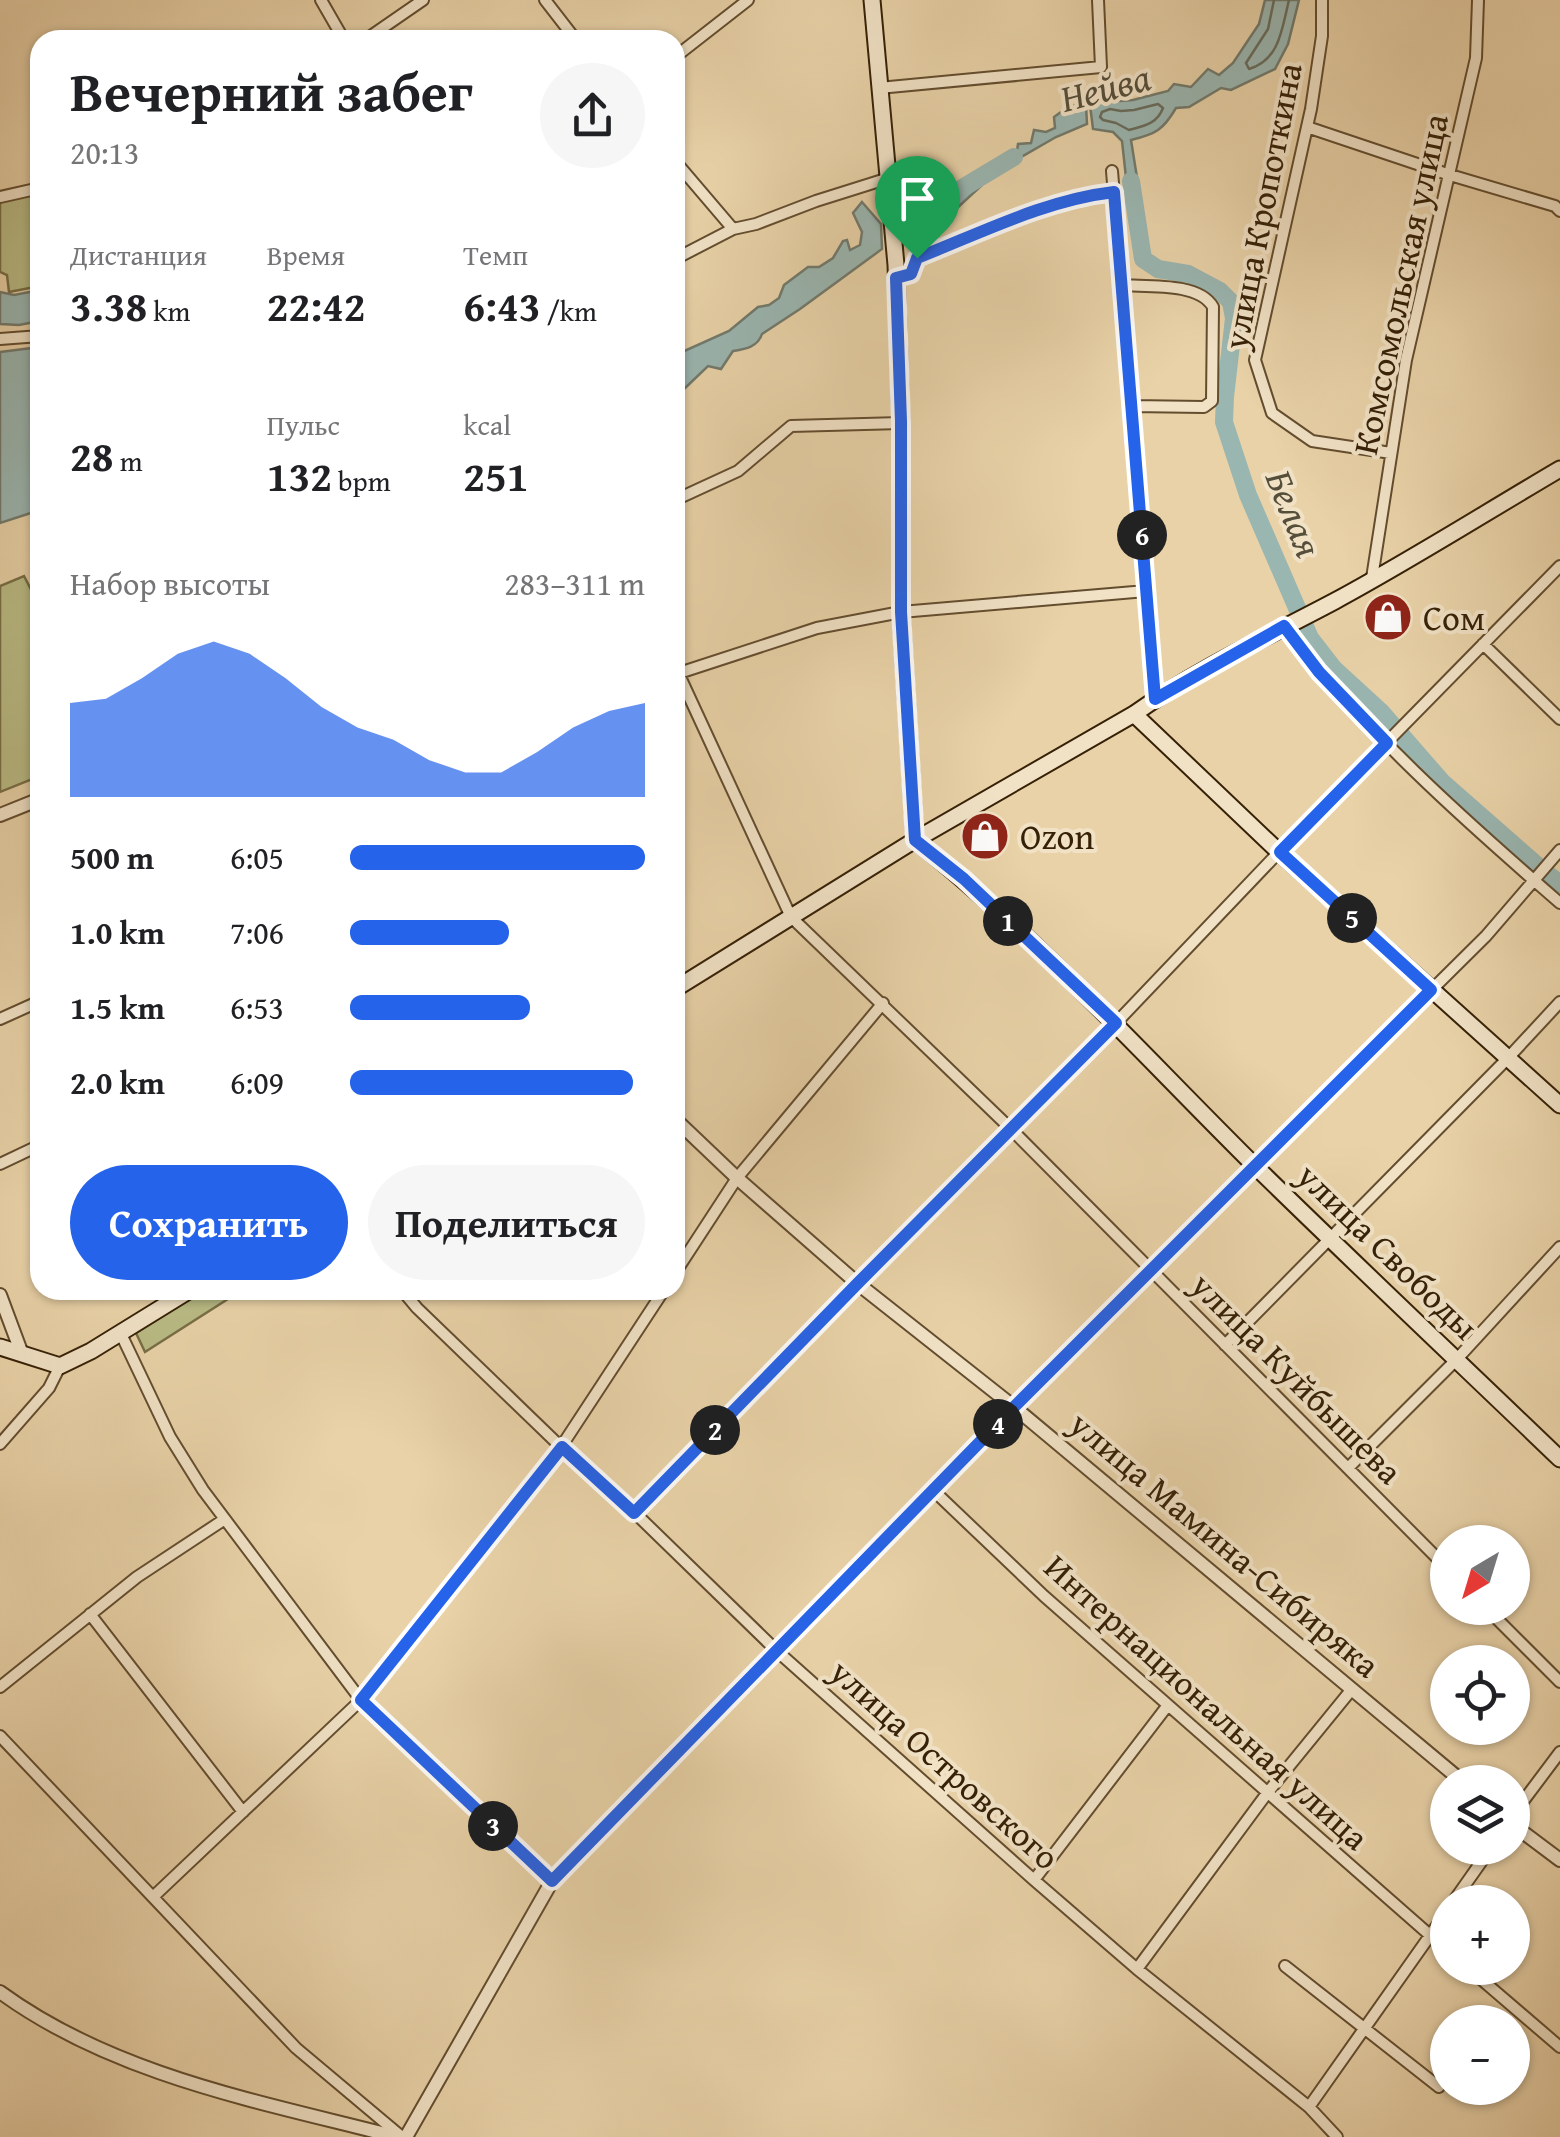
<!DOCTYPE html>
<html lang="ru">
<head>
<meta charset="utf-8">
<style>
  :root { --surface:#fff; --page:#f6f6f6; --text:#202124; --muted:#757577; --accent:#2563eb }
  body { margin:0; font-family:"Gentium Book Plus",serif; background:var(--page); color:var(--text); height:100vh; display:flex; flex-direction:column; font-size:38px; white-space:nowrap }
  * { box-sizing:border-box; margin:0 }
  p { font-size:32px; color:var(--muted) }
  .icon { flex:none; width:55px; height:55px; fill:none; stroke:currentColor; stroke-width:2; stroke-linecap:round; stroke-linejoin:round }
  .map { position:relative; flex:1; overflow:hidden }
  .drawer { position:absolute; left:30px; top:30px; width:655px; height:1270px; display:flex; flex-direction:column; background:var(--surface); border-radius:30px; box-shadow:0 2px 8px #0004 }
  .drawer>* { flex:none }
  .needle { width:65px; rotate:218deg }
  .buttons { position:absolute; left:1430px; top:1525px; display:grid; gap:20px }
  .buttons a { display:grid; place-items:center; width:100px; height:100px; border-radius:50%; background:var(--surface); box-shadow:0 2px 8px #0004; font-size:50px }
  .pin { position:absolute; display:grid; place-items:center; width:85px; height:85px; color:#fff; margin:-102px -42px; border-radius:50% 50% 50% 0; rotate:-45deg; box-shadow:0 0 10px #0007 }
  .pin .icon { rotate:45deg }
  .km { position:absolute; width:50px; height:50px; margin:-25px; border-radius:50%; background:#222; color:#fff; font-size:28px; line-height:50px; text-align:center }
  .round { display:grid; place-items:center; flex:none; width:105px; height:105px; border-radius:52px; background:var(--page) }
  .head { display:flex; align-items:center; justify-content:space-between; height:170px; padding:0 40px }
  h1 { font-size:55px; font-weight:600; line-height:75px }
  .metrics { display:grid; grid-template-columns:repeat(3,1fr); gap:15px; height:170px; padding:10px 40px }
  .metrics div { display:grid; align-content:center }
  .metrics b { font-size:42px; font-weight:600 }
  .metrics small { font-size:28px; font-weight:400 }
  .metrics p { font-size:28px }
  .chart { height:280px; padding:20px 40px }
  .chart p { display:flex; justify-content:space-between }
  .chart svg { width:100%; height:180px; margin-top:10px; fill:var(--accent); opacity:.7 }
  .action { display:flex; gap:20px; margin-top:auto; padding:20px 40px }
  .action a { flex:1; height:115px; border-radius:60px; background:var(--accent); color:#fff; font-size:40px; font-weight:600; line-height:115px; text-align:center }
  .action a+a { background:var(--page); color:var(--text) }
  ul { padding:0 40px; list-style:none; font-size:32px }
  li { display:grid; grid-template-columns:160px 120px 1fr; align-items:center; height:75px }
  li i { height:25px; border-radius:12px; background:var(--accent) }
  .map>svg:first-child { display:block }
  .green { fill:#b9bb85; stroke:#786e46; stroke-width:2.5 }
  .water { fill:#9ab6b1; stroke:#727a6d; stroke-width:2.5 }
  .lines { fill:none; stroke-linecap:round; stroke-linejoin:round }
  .shore { stroke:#686c5c; stroke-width:2.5 }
  .river { stroke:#9ab6b1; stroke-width:18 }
  .minor-casing { stroke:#634d2f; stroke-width:14 }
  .tertiary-casing { stroke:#634d2f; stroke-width:16 }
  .secondary-casing { stroke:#362107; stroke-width:19 }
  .minor { stroke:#f1e2c6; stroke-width:10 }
  .tertiary { stroke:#f1e2c6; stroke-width:12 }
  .secondary { stroke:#f1e2c6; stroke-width:15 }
  .route-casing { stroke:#fff; stroke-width:20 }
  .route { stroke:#2563eb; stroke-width:12 }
  .labels { text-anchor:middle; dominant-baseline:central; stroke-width:8; stroke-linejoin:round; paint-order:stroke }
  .street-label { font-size:35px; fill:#362107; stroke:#f1e2c6 }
  .poi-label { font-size:35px; fill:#362107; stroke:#f1e2c6; text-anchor:start }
  .water-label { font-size:38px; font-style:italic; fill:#544e3a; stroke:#f1e2c6 }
</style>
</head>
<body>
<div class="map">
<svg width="1560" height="2137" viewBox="0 0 1560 2137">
  <rect width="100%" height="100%" fill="#e9d2a8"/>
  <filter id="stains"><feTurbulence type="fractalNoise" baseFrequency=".002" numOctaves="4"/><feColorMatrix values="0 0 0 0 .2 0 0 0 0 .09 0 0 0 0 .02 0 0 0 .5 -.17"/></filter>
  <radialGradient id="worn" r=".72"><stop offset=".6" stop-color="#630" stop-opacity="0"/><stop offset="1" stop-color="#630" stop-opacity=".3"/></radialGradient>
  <path class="green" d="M40,193V286L9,292L7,275L0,272V200Z
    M24,576L40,607V776L0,792V586Z
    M204,1290H242L145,1352L136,1333Z"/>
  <path class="water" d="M1265,0H1299L1288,44L1275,69L1231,90L1221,88L1189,107L1176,108C1163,130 1156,134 1131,140L1139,190L1134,202L1128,196L1122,141L1113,132L1093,129L1090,105L1110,98L1120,101L1133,100L1168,91L1174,84L1191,87L1208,69L1219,75L1233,63L1259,24Z
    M1086,105L1087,124L1056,137L995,172L993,162L1004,155L1011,157L1017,151L1018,144L1031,143L1034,130L1046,132L1055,128L1054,117L1069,106Z
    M980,179L981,186L955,210L908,240L902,206L907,203L911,205L913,217L938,202L932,191L939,184L949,196L964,187V183Z
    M862,202L881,224L882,249L800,309L762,334C758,347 745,349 733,351L721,369L708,366L684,389L680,404L675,406V362L682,352L729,331L758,307L769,305L779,298L784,285L808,267H819L833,258L843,241L847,240L850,250L860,245L862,232L853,213Z
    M40,290V321L19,325L0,324V292L14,295Z
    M40,347V510L0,523V352Z"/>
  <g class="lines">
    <path class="shore" d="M1274,0L1268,29L1246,63L1249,69C1280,60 1282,28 1289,0
      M1158,104L1163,108C1157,124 1144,126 1129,130L1116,123L1103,120L1100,117L1102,112L1110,109L1121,111L1134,110Z"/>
    <path class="river" d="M1131,181L1143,259L1158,269L1188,274L1220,291L1231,302L1234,318L1225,397L1224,422L1248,495L1310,638L1334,669L1381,712L1442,782L1540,868L1560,884
      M959,190L1014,157"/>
    <g class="minor-casing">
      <path id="minor" d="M321,0L344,40
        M545,0L576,40
        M1322,0V36L1311,109L1255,360L1272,413L1312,441L1391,453
        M365,40L423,0
        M675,57L748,0
        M879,88L1101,67L1098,0
        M1307,127L1450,175L1555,206L1560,211
        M675,161L733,229
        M1112,171L1155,699
        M0,197L40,188
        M675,259L733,229L756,224L816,201L889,178
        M896,278L911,274L917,258C981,233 1045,200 1114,192
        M1121,285C1147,287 1199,282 1213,307L1212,401L1204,407L1131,406
        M0,339L40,336
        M675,500L738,471L791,426L901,423
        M1372,578L1406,360L1476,58L1478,0
        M1284,626C1362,729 1462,818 1560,903
        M1483,644L1560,719
        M675,666L791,917L1011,1129L1448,1569
        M676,674L817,628L901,612L1146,591
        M0,1019L40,1001
        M0,1164L40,1145
        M1255,1165L1486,936L1560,850
        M675,1273L737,1178L883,1003
        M402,1290L417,1308L561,1447L635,1513L777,1651L1034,1880L1137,1969L1309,2107L1337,2137
        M120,1332L170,1437L203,1490L361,1700L552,1881
        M1225,1345L1508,1058L1560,1002
        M0,1444L49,1388L60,1366
        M1348,1468L1457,1359L1560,1247
        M934,1491L1044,1596L1448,1951
        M635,1513L857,1283L1116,1023L1279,852L1560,566
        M1486,1608L1560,1682
        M90,1614L243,1812
        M0,1687L137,1577L225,1519
        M0,1736L296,2048L402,2137
        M1512,1816L1560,1752
        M1034,1880L1168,1705
        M154,1896L361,1700L561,1447L664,1290
        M1453,1902L1491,1848
        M1285,1966L1439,2087
        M1468,1968L1560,2047
        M1137,1969L1268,1792L1352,1689
        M1309,2107L1448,1910"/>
    </g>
    <g class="tertiary-casing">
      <path id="tertiary" d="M0,815L40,799
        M675,1119L737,1178L857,1283L1014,1407L1463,1782
        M0,1295L22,1354
        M1512,1824L1560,1860
        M0,1992C115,2076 262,2102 397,2137
        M406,2137L552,1881L1014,1407L1255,1165"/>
    </g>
    <g class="secondary-casing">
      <path id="secondary" d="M872,0L896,265L901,423V612L915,840C1038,938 1143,1055 1254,1165C1355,1264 1458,1361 1560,1459
        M1134,714L1279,852L1560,1105
        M675,989L915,840L1134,714C1196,670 1267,637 1335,601C1411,560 1485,513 1560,469
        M0,1347L60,1366L91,1351L190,1290"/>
    </g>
    <use href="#minor" class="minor"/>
    <use href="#tertiary" class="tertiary"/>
    <use href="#secondary" class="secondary"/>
  </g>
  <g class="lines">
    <g class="route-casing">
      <path id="route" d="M1114,192L1155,699L1284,626L1319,672L1387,743L1280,852L1431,990L1014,1407L552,1881L361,1700L562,1447L634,1513L858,1283L1116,1023L964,879L915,840L901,612V422L896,278L911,274L917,258C981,233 1045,200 1114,192Z"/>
    </g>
    <use href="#route" class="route"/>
  </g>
  <defs>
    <g id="shop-disc" transform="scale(2.5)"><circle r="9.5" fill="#8f2418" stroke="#f1e2c6"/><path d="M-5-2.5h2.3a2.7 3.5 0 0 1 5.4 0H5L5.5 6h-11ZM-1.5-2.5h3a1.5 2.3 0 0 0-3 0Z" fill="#fff"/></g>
  </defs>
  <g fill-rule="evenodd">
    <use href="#shop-disc" x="1388" y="617"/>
    <use href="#shop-disc" x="985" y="836"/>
  </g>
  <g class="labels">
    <g class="street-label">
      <text transform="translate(1262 206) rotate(-79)">улица Кропоткина</text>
      <text transform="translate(1400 284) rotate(-78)">Комсомольская улица</text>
      <text transform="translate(1388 1251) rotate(44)">улица Свободы</text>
      <text transform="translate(1297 1378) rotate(45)">улица Куйбышева</text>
      <text transform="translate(1225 1544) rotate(40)">улица Мамина-Сибиряка</text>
      <text transform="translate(1207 1702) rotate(42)">Интернациональная улица</text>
      <text transform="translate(945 1764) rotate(42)">улица Островского</text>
    </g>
    <g class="poi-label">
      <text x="1423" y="617">Сом</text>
      <text x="1020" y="836">Ozon</text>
    </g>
    <g class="water-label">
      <text transform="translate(1105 87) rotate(-15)">Нейва</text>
      <text transform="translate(1295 513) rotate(68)">Белая</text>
    </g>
  </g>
  <rect width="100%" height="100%" filter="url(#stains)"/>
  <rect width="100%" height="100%" fill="url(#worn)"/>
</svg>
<div class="buttons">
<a><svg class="needle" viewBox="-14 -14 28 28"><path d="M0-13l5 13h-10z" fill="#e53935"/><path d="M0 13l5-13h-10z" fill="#757577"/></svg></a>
<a><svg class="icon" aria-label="locate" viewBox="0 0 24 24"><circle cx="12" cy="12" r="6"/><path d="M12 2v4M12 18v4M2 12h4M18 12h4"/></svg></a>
<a><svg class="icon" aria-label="layers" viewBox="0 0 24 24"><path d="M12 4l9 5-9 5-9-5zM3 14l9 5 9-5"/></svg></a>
<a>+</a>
<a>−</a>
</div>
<div class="pin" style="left:917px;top:258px;background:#1e9e55"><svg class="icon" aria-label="arrive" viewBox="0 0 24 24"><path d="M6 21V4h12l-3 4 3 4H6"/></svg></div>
<b class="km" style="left:1008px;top:921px">1</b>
<b class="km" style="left:715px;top:1430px">2</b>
<b class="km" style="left:493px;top:1826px">3</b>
<b class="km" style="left:998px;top:1424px">4</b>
<b class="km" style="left:1352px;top:918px">5</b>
<b class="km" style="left:1142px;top:535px">6</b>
<section class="drawer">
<div class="head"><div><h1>Вечерний забег</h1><p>20:13</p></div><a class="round"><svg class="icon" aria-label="share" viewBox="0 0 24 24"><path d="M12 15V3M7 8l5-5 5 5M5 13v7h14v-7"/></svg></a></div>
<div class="metrics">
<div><p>Дистанция</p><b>3.38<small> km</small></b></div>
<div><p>Время</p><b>22:42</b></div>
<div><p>Темп</p><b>6:43<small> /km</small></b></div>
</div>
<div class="metrics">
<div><b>28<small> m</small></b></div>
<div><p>Пульс</p><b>132<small> bpm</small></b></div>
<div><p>kcal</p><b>251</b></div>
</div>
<div class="chart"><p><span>Набор высоты</span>283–311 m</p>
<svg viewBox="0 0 160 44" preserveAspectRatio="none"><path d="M0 44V21L10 20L20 15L30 9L40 6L50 9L60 15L70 22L80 27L90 30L100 35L110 38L120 38L130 33L140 27L150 23L160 21V44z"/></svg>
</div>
<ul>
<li><b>500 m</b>6:05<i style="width:100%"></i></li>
<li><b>1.0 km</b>7:06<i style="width:54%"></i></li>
<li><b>1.5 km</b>6:53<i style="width:61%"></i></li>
<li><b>2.0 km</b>6:09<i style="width:96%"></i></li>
</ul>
<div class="action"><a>Сохранить</a><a>Поделиться</a></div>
</section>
</div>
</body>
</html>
